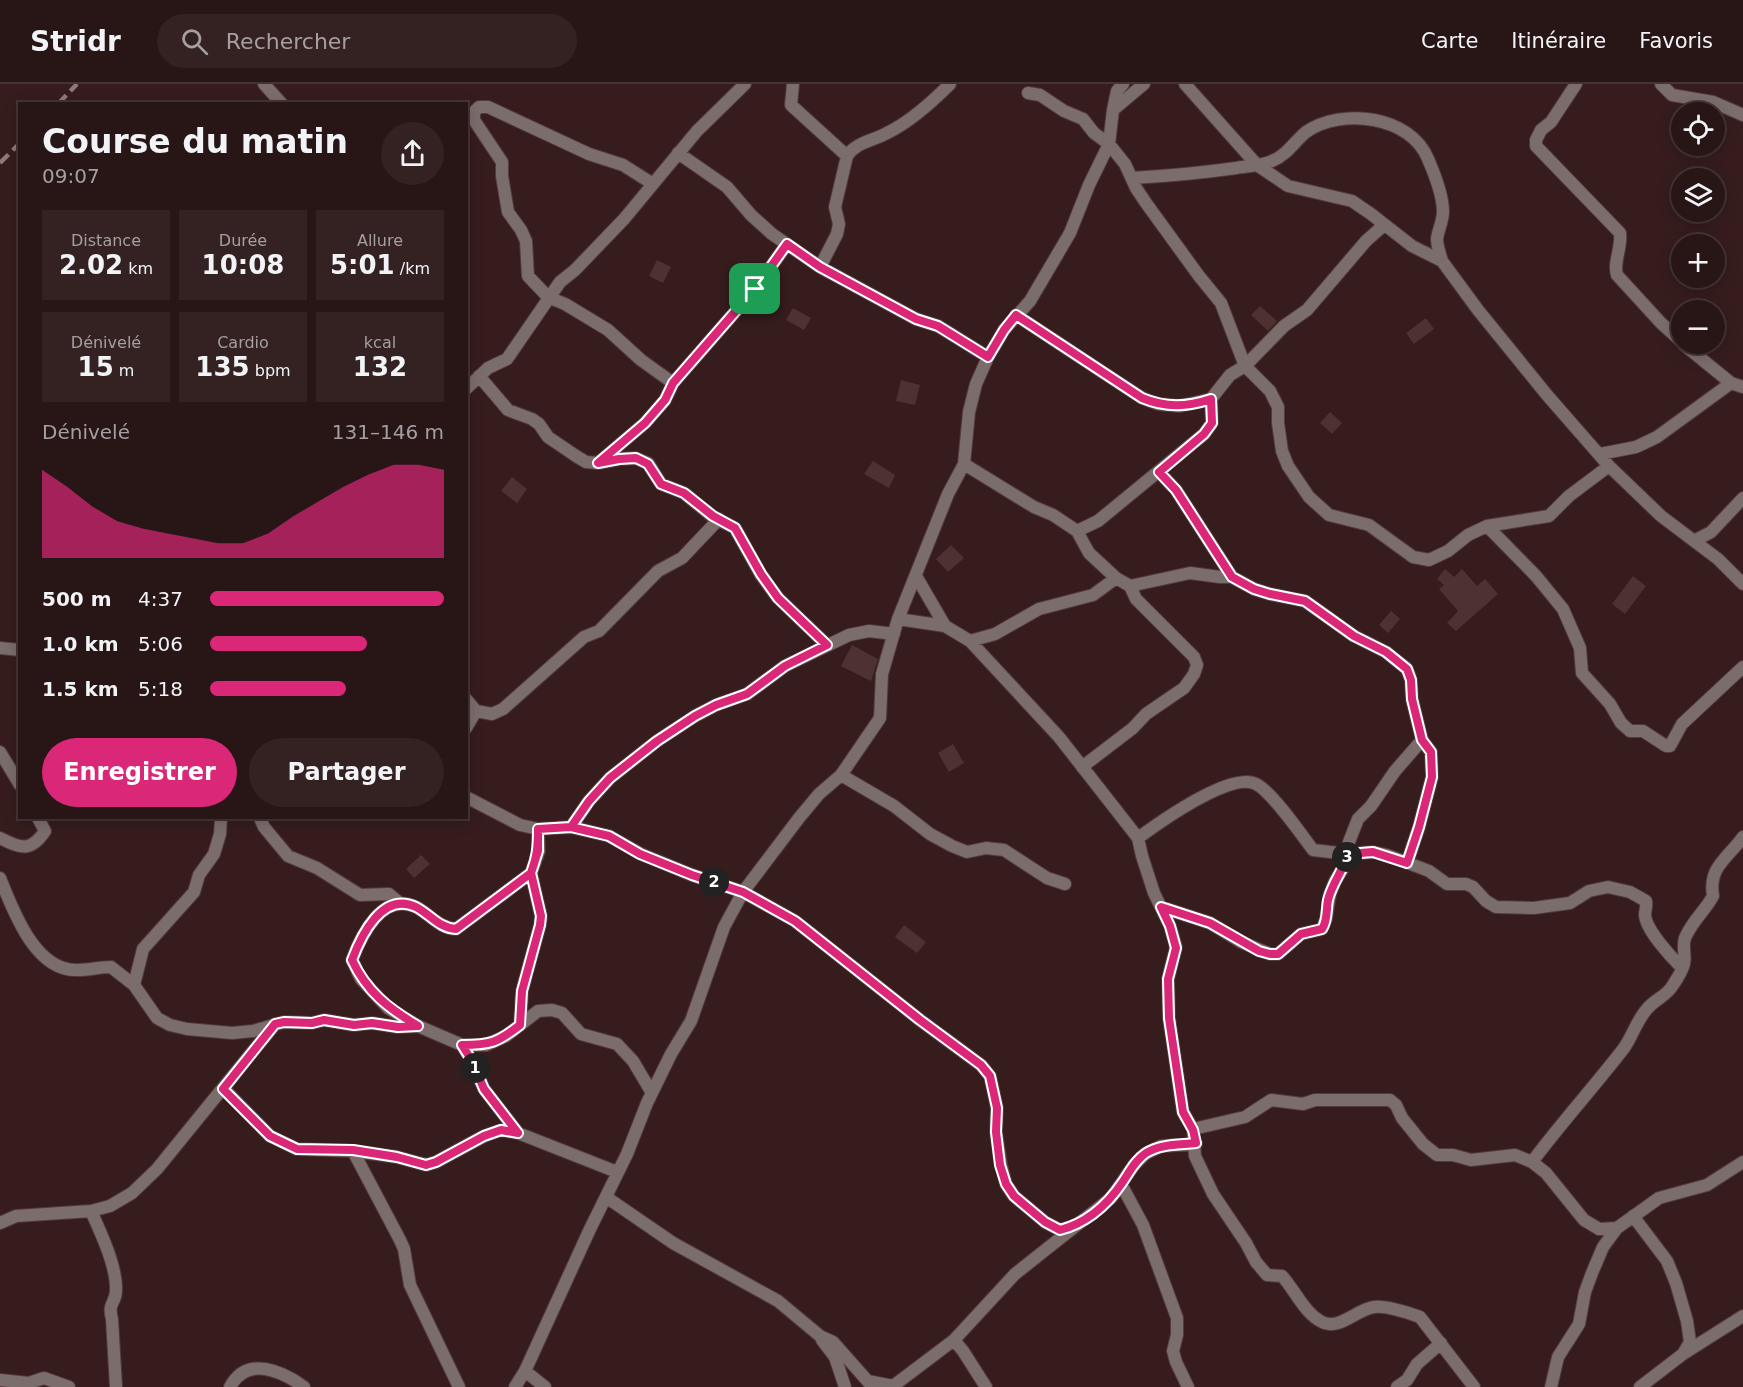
<!DOCTYPE html>
<html lang="fr">
<head>
<meta charset="utf-8">
<style>
  :root { --surface:#281516; --page:#342223; --text:#f1f3f6; --muted:#a59fa1; --line:#443435; --accent:#db2777 }
  body { margin:0; font-family:"DejaVu Sans",sans-serif; background:var(--page); color:var(--text); height:100vh; display:flex; flex-direction:column; font-size:22px; white-space:nowrap }
  * { box-sizing:border-box; margin:0 }
  p { font-size:20px; color:var(--muted) }
  .icon { flex:none; width:33px; height:33px; fill:none; stroke:currentColor; stroke-width:2; stroke-linecap:round; stroke-linejoin:round }
  .map { position:relative; flex:1; overflow:hidden }
  .sheet { position:absolute; left:18px; top:18px; width:450px; height:717px; display:flex; flex-direction:column; background:var(--surface); border-radius:0px; box-shadow:0 3px 15px #0003,0 0 0 2px var(--line) }
  .sheet>* { flex:none }
  .controls { position:absolute; left:1671px; top:18px; display:grid; gap:12px }
  .controls a { display:grid; place-items:center; width:54px; height:54px; border-radius:50%; background:var(--surface); box-shadow:0 3px 15px #0003,0 0 0 2px var(--line); font-size:30px }
  .pin { position:absolute; display:grid; place-items:center; width:51px; height:51px; color:#fff; margin:-26px; border-radius:12px; box-shadow:0 3px 9px #0006 }
  .km { position:absolute; width:30px; height:30px; margin:-15px; border-radius:50%; background:#222; color:#fff; font-size:16px; line-height:30px; text-align:center }
  .round { display:grid; place-items:center; flex:none; width:63px; height:63px; border-radius:32px; background:var(--page) }
  .summary { display:flex; align-items:center; justify-content:space-between; height:102px; padding:0 24px }
  h1 { font-size:33px; font-weight:800; line-height:45px }
  .metrics { display:grid; grid-template-columns:repeat(3,1fr); gap:9px; height:102px; padding:6px 24px }
  .metrics div { display:grid; align-content:center; border-radius:0px; background:var(--page); text-align:center }
  .metrics b { font-size:26px; font-weight:800 }
  .metrics small { font-size:16px; font-weight:400 }
  .metrics p { font-size:16px }
  .chart { height:168px; padding:12px 24px }
  .chart p { display:flex; justify-content:space-between }
  .chart svg { width:100%; height:108px; margin-top:6px; fill:var(--accent); opacity:.7 }
  .button { display:flex; gap:12px; margin-top:auto; padding:12px 24px }
  .button a { flex:1; height:69px; border-radius:36px; background:var(--accent); color:#fff; font-size:24px; font-weight:800; line-height:69px; text-align:center }
  .button a+a { background:var(--page); color:var(--text) }
  ul { padding:0 24px; list-style:none; font-size:20px }
  li { display:grid; grid-template-columns:96px 72px 1fr; align-items:center; height:45px }
  li i { height:15px; border-radius:8px; background:var(--accent) }
  header { display:flex; align-items:center; gap:36px; box-sizing:border-box; height:84px; padding:0 30px; background:var(--surface); border-bottom:2px solid var(--line) }
  header strong { font-size:28px }
  nav { display:flex; gap:33px; margin-inline-start:auto; font-size:21px }
  .search { width:420px; height:54px; background:var(--page); display:flex; align-items:center; gap:15px; box-sizing:border-box; padding:0 21px; border-radius:33px; color:var(--muted); font-size:22px }
  .map>svg:first-child { display:block }
  .building { fill:#4e3232 }
  .lines { fill:none; stroke-linecap:round; stroke-linejoin:round }
  .street-casing { stroke:#533a3b; stroke-width:14 }
  .street { stroke:#7c6d6d; stroke-width:12 }
  .rail { stroke:#8f7979; stroke-width:4.5; stroke-dasharray:12 6; stroke-linecap:butt }
  .route-casing { stroke:#fff; stroke-width:12 }
  .route { stroke:#db2777; stroke-width:8 }
</style>
</head>
<body>
<header>
<strong>Stridr</strong>
<div class="search"><svg class="icon" aria-label="search" viewBox="0 0 24 24"><circle cx="10" cy="10" r="6"/><path d="M15 15l6 6"/></svg>Rechercher</div>
<nav><a>Carte</a><a>Itinéraire</a><a>Favoris</a></nav>
</header>
<div class="map">
<svg width="1743" height="1303" viewBox="0 0 1743 1303">
  <rect width="100%" height="100%" fill="#361c1d"/>
  <path class="building" d="M657,176L671,183L663,199L649,192Z
    M1260,222L1277,237L1268,247L1251,231Z
    M793,224L811,234L804,246L786,236Z
    M1426,234L1434,245L1414,260L1406,249Z
    M901,296L920,301L915,321L896,317Z
    M1330,328L1342,339L1332,350L1320,339Z
    M873,377L895,391L889,404L864,390Z
    M512,393L527,405L517,419L501,407Z
    M951,461L964,474L948,488L936,475Z
    M1445,485L1454,493L1462,485L1477,502L1485,495L1498,510L1456,547L1447,539L1458,527L1439,505L1444,501L1437,495Z
    M1633,492L1646,502L1625,530L1612,520Z
    M1391,527L1400,535L1388,549L1379,541Z
    M852,561L878,575L871,597L841,582Z
    M953,660L964,679L949,688L938,669Z
    M421,771L430,780L414,794L406,785Z
    M904,841L926,858L917,869L895,853Z"/>
  <g class="lines">
    <g class="street-casing">
      <path id="street" d="M264,0L282,20
        M793,0L791,21L847,72
        M1185,0L1257,81L1288,102L1352,117L1371,130L1412,162L1442,177L1478,226L1547,311L1609,382L1661,432L1718,475L1743,500
        M1576,0L1551,38L1541,46L1536,56V62L1620,149C1622,164 1613,178 1617,191L1661,239L1682,258
        M1661,0L1672,11L1713,18L1743,31
        M1028,9L1040,11L1064,27L1083,35L1094,49L1109,60L1125,80L1136,104L1146,119L1199,192L1221,219L1245,282L1270,307L1278,323V339L1282,367L1288,382L1309,413L1329,431L1369,441L1413,473L1429,476L1448,467L1468,451L1487,442L1549,432L1569,412L1609,382
        M1113,26L1144,0
        M678,69L727,103L751,131L772,150L820,183L916,235L938,242L988,273
        M1132,94C1167,92 1201,89 1236,84C1247,82 1261,82 1272,77C1287,71 1294,58 1306,48C1342,23 1411,32 1428,75C1435,91 1443,111 1443,128C1443,137 1438,146 1437,155C1437,162 1440,170 1442,177
        M653,100L623,81L589,70L488,23H479L474,28V36L502,78V92L508,128L521,146L526,157L528,192L548,213L565,220L608,246L641,276L673,299
        M820,183L837,150L839,140L835,123L847,72C856,58 873,57 887,49C910,38 932,18 950,0
        M1016,231L1142,314L1158,320L1180,322L1211,315L1230,291L1245,282L1284,242L1307,226L1366,157L1384,141
        M1683,260L1731,299L1743,303
        M479,292L508,326L532,335L539,340L548,353L576,372L586,378L598,379L619,375L635,374L648,379L661,400L684,409L713,433L735,444L761,491L778,514L827,561
        M466,305L488,284L507,275L560,198L575,186L624,135L697,47L745,0
        M1600,370L1636,363L1657,353L1731,299
        M599,378L645,339L665,316L673,299L755,205L787,160
        M964,380L1034,423L1053,431L1077,447L1089,469L1116,494L1130,502L1136,515L1194,573L1197,581L1194,590L1184,604L1146,630L1133,644L1082,683
        M1159,388L1176,406L1232,493L1254,505L1270,510L1305,517L1354,552L1386,568L1407,585L1411,596L1412,615L1422,656L1431,668L1432,693L1419,743L1407,779
        M1487,442L1536,492L1563,525L1580,564L1582,589L1610,620L1621,639L1630,647H1643L1666,662H1670L1682,640L1743,583
        M1077,447L1098,437L1204,350L1212,339L1211,315
        M1694,457L1711,448L1743,414
        M916,492L945,542
        M1130,502L1190,489L1220,493H1232
        M898,535L945,542L970,557L1059,653L1138,754L1142,772L1154,809L1170,842L1176,863L1168,895L1169,934L1183,1028L1193,1045L1195,1072L1213,1110L1246,1159L1256,1178L1267,1191L1282,1192C1295,1206 1304,1229 1322,1238C1339,1247 1357,1225 1374,1223C1386,1221 1409,1229 1420,1233L1474,1303
        M970,557L995,550L1039,525L1093,511L1116,494
        M0,564L20,566
        M466,615L476,627L492,630L503,625L584,553L599,547L658,487L682,474L719,435
        M466,644L476,627
        M0,668L20,701
        M841,691L894,722L930,750L952,762L967,768L986,764L1004,766L1047,794L1065,800
        M466,713L520,741L538,745L571,743L609,752L641,770L692,791L743,808L795,837L920,936L981,981L990,992L997,1024L996,1048L1001,1081L1006,1100L1014,1112L1045,1138L1060,1146L1077,1141
        M260,734L264,743L288,772L317,784L360,811L389,810L401,820
        M571,743L589,717L610,694L657,657L695,632L716,621L747,610L785,582L849,551L869,547L894,550
        M538,745L539,767L531,789L456,845C439,844 431,831 416,823C382,807 361,852 352,876L361,895L388,924L418,942L462,961H486L506,952L538,927L552,926L562,929L581,950L617,960L633,977L652,1009
        M0,754C21,765 31,768 45,747L38,734
        M1138,754C1160,738 1231,687 1256,700C1272,708 1301,750 1313,766L1348,770L1373,768L1387,771L1429,787L1447,800H1466L1473,803L1486,817L1496,823L1534,824L1570,819L1589,807L1608,803L1630,808L1646,817C1647,822 1645,826 1645,831C1646,846 1671,873 1682,884
        M0,794C13,826 35,888 78,886C89,886 100,883 111,883L134,901L157,934L170,941L187,945L232,949L253,947L284,938L312,939L324,936L354,941L372,939L398,943L418,942
        M1161,823L1210,839L1241,858L1270,870H1278L1301,850L1322,845L1326,835L1330,810L1335,797L1344,783L1349,758L1358,735L1371,722L1395,687L1422,656
        M134,901L143,865L194,808L199,791L214,770L220,750L221,734
        M520,941L522,907L540,841L541,832L531,789
        M462,961L472,977L484,1005L518,1049
        M223,1004L270,1052L297,1065L353,1067L397,1073L426,1081L436,1078L484,1052L501,1046L518,1049L617,1088
        M1193,1045L1245,1033L1271,1016L1303,1020L1315,1016H1390L1396,1021L1402,1034L1423,1060L1437,1071H1453L1471,1076L1515,1071L1532,1078L1546,1089L1584,1136L1599,1145L1617,1144
        M353,1067L400,1156L404,1165L410,1201L459,1303
        M1532,1078C1561,1039 1594,1003 1624,964C1633,951 1637,936 1647,925C1655,915 1667,912 1673,901C1677,895 1682,887 1684,880C1686,871 1682,863 1685,854C1692,837 1705,827 1713,812C1708,783 1728,774 1743,753
        M1121,1100L1143,1141L1177,1234V1251L1173,1267L1176,1278L1188,1303
        M606,1113L673,1159L778,1217L820,1252L833,1258L872,1302
        M91,1127C101,1149 116,1181 116,1204C117,1220 107,1217 112,1235L116,1303
        M1633,1132L1667,1177L1676,1199L1687,1237L1690,1258L1683,1270
        M0,1139L16,1132L91,1127L110,1122L132,1109L157,1085L275,940
        M822,1256L835,1273L845,1303
        M954,1256L963,1267L986,1303
        M525,1287L545,1303
        M0,1296L29,1299L44,1294L69,1303
        M868,1297L893,1302L954,1256L1015,1190L1111,1114L1134,1081L1145,1070L1161,1062L1196,1060
        M230,1303C247,1271 282,1287 304,1303
        M515,1303L525,1287L590,1145L627,1070L647,1019L671,970L691,937L724,843L743,808L799,734L819,710L841,691L880,634L882,590L898,535L948,410L964,380L969,328L976,300L988,273L1004,246L1030,217L1070,149L1089,101L1109,60L1113,26L1117,7L1123,0
        M1397,1303L1407,1296L1417,1280L1441,1259
        M1551,1303L1558,1273L1579,1240L1585,1208L1592,1189L1603,1163L1617,1144L1659,1114L1707,1101L1743,1078
        M1640,1303L1683,1270L1743,1232"/>
    </g>
    <use href="#street" class="street"/>
    <path class="rail" d="M58,20L77,0
      M0,79L20,59"/>
  </g>
  <g class="lines">
    <g class="route-casing">
      <path id="route" d="M755,205L673,299L665,316L645,339L598,379L619,375L636,374L648,380L661,400L684,409L713,432L735,444L761,490L778,514L827,561L785,582L747,610L716,621L695,632L657,657L610,694L589,717L571,743L538,745V767L531,789L541,832L540,841L522,907L520,941C497,959 490,961 462,961L472,977L484,1005L518,1049L501,1046L484,1052L436,1078L426,1081L397,1073L353,1066L297,1065L270,1052L223,1005L275,940L284,938L312,939L324,936L354,941L372,939L398,943L418,942C388,924 367,908 352,876C361,852 382,807 416,823C431,831 439,844 456,845L531,789C537,774 538,762 538,745L571,743L609,752L640,770L692,791L743,808L795,837L920,936L981,981L990,992L997,1024L996,1048L1000,1081L1006,1100L1014,1112L1045,1138L1060,1146C1087,1139 1107,1121 1122,1099C1129,1089 1135,1076 1146,1069C1160,1060 1179,1061 1196,1059L1193,1046L1183,1028L1169,934L1168,895L1176,864L1170,842L1161,823L1210,839L1259,867L1270,870H1278L1301,850L1322,845C1328,836 1326,826 1328,816C1332,799 1343,787 1348,770L1373,768L1407,779L1419,743L1432,693L1431,668L1422,656L1412,615L1411,596L1407,585L1386,568L1354,552L1305,517L1270,510L1254,505L1232,493L1176,406L1159,388L1204,350L1212,339L1211,315C1187,323 1166,324 1142,314L1016,231L1004,246L988,273L938,242L916,235L820,183L787,160L755,205"/>
    </g>
    <use href="#route" class="route"/>
  </g>
</svg>
<div class="controls">
<a><svg class="icon" aria-label="locate" viewBox="0 0 24 24"><circle cx="12" cy="12" r="6"/><path d="M12 2v4M12 18v4M2 12h4M18 12h4"/></svg></a>
<a><svg class="icon" aria-label="layers" viewBox="0 0 24 24"><path d="M12 4l9 5-9 5-9-5zM3 14l9 5 9-5"/></svg></a>
<a>+</a>
<a>−</a>
</div>
<div class="pin" style="left:755px;top:205px;background:#1e9e55"><svg class="icon" aria-label="arrive" viewBox="0 0 24 24"><path d="M6 21V4h12l-3 4 3 4H6"/></svg></div>
<b class="km" style="left:475px;top:984px">1</b>
<b class="km" style="left:714px;top:798px">2</b>
<b class="km" style="left:1347px;top:773px">3</b>
<section class="sheet">
<div class="summary"><div><h1>Course du matin</h1><p>09:07</p></div><a class="round"><svg class="icon" aria-label="share" viewBox="0 0 24 24"><path d="M12 15V3M7 8l5-5 5 5M5 13v7h14v-7"/></svg></a></div>
<div class="metrics">
<div><p>Distance</p><b>2.02<small> km</small></b></div>
<div><p>Durée</p><b>10:08</b></div>
<div><p>Allure</p><b>5:01<small> /km</small></b></div>
</div>
<div class="metrics">
<div><p>Dénivelé</p><b>15<small> m</small></b></div>
<div><p>Cardio</p><b>135<small> bpm</small></b></div>
<div><p>kcal</p><b>132</b></div>
</div>
<div class="chart"><p><span>Dénivelé</span>131–146 m</p>
<svg viewBox="0 0 160 44" preserveAspectRatio="none"><path d="M0 44V8L10 15L20 23L30 29L40 32L50 34L60 36L70 38L80 38L90 34L100 27L110 21L120 15L130 10L140 6L150 6L160 8V44z"/></svg>
</div>
<ul>
<li><b>500 m</b>4:37<i style="width:100%"></i></li>
<li><b>1.0 km</b>5:06<i style="width:67%"></i></li>
<li><b>1.5 km</b>5:18<i style="width:58%"></i></li>
</ul>
<div class="button"><a>Enregistrer</a><a>Partager</a></div>
</section>
</div>
</body>
</html>
